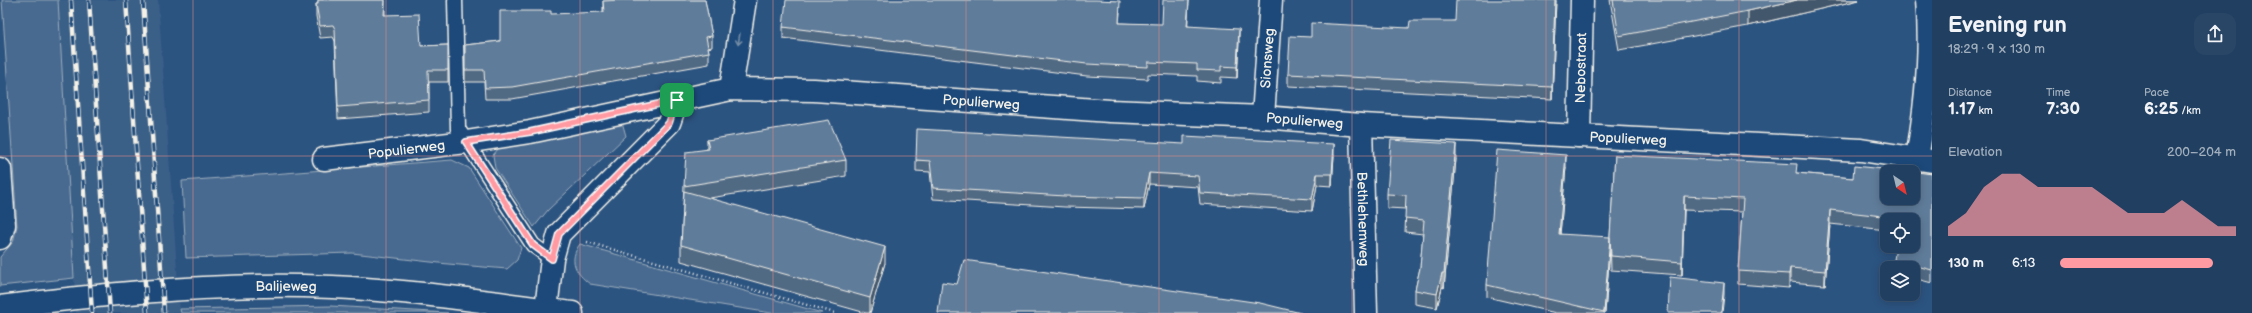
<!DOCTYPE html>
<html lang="en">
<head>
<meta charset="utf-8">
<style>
  :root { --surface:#213f61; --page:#294667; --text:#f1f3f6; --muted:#a2afbd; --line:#3e5876; --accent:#ff9aa2 }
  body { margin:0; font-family:"Balsamiq Sans",sans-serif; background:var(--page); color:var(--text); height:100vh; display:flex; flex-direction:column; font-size:15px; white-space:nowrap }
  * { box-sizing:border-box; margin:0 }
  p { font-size:13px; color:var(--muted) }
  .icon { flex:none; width:22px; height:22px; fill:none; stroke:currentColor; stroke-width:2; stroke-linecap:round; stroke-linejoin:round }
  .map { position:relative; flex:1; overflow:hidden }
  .sheet { display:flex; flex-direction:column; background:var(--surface); width:320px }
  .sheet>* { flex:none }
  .needle { width:26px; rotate:145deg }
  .tools { position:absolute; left:1880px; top:165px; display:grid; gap:8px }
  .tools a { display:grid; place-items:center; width:40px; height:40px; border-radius:8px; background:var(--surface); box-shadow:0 2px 10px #0003,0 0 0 1px var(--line); font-size:20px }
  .pin { position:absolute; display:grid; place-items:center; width:34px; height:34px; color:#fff; margin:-17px; border-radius:8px; box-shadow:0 2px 6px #0006 }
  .round { display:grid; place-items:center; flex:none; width:42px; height:42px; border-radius:12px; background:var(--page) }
  .summary { display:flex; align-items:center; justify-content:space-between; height:68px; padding:0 16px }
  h1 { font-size:22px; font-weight:700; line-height:30px }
  .figures { display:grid; grid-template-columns:repeat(3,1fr); gap:6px; height:68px; padding:4px 16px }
  .figures div { display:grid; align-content:center }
  .figures b { font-size:17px; font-weight:700 }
  .figures small { font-size:11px; font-weight:400 }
  .figures p { font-size:11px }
  .chart { height:112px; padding:8px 16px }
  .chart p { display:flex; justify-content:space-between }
  .chart svg { width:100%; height:72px; margin-top:4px; fill:var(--accent); opacity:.7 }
  ul { padding:0 16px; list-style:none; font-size:13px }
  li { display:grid; grid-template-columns:64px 48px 1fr; align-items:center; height:30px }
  li i { height:10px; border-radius:5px; background:var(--accent) }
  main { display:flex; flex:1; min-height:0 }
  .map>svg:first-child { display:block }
  .built { fill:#3b6088 }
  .green { fill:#496b90; stroke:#9eaebc }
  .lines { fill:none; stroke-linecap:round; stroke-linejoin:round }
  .lane-casing { stroke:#f4f1e8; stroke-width:17 }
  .street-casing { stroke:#f4f1e8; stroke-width:25 }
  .path { stroke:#f4f1e8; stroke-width:2.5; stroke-dasharray:1 3; stroke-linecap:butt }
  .lane { stroke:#1f4a7a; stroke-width:14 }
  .street { stroke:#1f4a7a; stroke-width:22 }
  .rail-casing { stroke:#f4f1e8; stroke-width:4.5 }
  .rail { stroke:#1f4a7a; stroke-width:3; stroke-dasharray:9; stroke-linecap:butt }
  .wall { fill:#516a84; stroke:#f4f1e8 }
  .shaded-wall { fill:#42566c; stroke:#f4f1e8 }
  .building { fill:#5e7b9a; stroke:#f4f1e8; fill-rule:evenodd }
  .oneway { stroke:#748da6 }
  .route-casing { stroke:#fff; stroke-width:8 }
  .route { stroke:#ff9aa2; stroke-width:5 }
  .grid { fill:none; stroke:#e58c88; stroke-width:1; stroke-opacity:0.55 }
  .labels { text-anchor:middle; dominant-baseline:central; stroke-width:3.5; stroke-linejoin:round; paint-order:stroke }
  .street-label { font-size:14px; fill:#f4f1e8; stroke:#1f4a7a }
</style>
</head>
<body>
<main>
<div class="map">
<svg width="1932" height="313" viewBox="0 0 1932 313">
  <rect width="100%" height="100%" fill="#2c5481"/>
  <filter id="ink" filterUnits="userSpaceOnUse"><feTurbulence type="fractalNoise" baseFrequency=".025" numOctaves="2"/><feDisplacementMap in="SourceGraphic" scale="8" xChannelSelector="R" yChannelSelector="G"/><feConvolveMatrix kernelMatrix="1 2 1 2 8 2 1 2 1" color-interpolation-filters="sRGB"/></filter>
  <g filter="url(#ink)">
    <path class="built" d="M58,0H158L180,313H76Z"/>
    <path class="green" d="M2,0H58L74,278L0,286V257L13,242L17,226Z
      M622,122L626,136L548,210L534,227L495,168L493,155L499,148Z
      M452,160L469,168L521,248L517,260L507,269L448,264L352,253L186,258L182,181Z
      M580,244L822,313H771L590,284C575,273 568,260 580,244Z
      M331,306L448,313H181L180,309Z"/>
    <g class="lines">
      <g class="lane-casing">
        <path id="lane" d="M455,0L458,129L533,245L552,259"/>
      </g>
      <g class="street-casing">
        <g id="street">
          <path d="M731,89L745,0"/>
          <path id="s1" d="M1263,117L1271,0"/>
          <path id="s2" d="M1361,125L1366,313"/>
          <path id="s3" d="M1579,136L1582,0"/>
          <path d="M1917,158C1926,106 1932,53 1927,0"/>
          <path id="s4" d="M324,159L466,142L530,132L731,89L814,90L1110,111L1263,117L1361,125L1861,150L1932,161"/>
          <path d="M0,169L4,225L0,238"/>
          <path id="s5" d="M0,307C100,294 203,284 304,286C394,288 483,301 572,313"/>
          <path d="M546,309L552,259L559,234L669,123L677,100"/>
        </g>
      </g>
      <path class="path" d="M587,242L835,313"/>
      <use href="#lane" class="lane"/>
      <use href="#street" class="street"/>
      <g class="rail-casing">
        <path id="rail" d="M71,0L92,313
          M89,0L110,313
          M126,0L147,313
          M143,0L164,313"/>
      </g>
      <use href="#rail" class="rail"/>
    </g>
    <path class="wall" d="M318,0H385V15L421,46L448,45V82H429V112L338,119L335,41L333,37L320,38L316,16V4H318Z
      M619,0H705L712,36V47L708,48L709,52V64L512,99H485L484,82H465V45L500,41L603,12V1Z
      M1556,0L1552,99L1288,86V74L1311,37L1409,28L1455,21Z
      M1610,0H1859L1748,26L1619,50Z
      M1120,13L1119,23L1188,26L1239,41L1237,78L1221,77V83L1197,81V76L1148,74V79L1087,76L783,38V27Z
      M707,140L846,160V176L710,198L885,263L870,313H866L681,261V245L684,186L707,149Z
      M1334,155L1332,186L1317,185L1312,211L1200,204L1198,187L1149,184L1144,209L1065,207L933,199L930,172L916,171V160Z
      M1615,155L1797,173L1853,178L1893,170L1932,174V283L1913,278V268H1894V260L1913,220H1887V230L1830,224L1825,285L1790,282L1789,288L1738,284V271L1742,212L1684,210L1682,275L1611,270L1610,236Z
      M1456,159L1444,288L1442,287L1437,308L1415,304V290L1420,268L1423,234L1405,232L1406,209L1387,208V194Z
      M1566,167L1560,234L1610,249L1605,313H1556L1487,297V285Z"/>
    <path class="shaded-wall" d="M1189,0L1187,38V26Z
      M1555,0H1556L1552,99V87Z
      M1797,0H1859L1748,26V11Z
      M1239,29V41L1237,78V67Z
      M1334,144V155L1332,186V174Z
      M1456,144V159L1444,288V273Z
      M1566,155V167L1559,246V234Z
      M1149,173V184L1144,209V198Z
      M1317,174V185L1312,211V199Z
      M1684,196V210L1682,275V262Z
      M1830,210V224L1825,285V271Z
      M1610,237V249L1605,313H1604Z
      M885,247V263L870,313V298Z
      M1790,268V282L1789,288V274Z
      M1442,273V287L1437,308V294Z
      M1724,283V295L1722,313H1721Z"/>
    <path class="building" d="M318,0H385L384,15L419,14L421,46L448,45V70H428L429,100L338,107L335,29L333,25L320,26L316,4H318Z
      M619,0H705L712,36L706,37L709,52L512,87L485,88L484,70H465V45L500,41V11H551V14L604,12L603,1Z
      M786,0H1096L1120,1L1119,23L1162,24L1163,0H1189L1187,26L1239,29L1237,67L1221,66V71L1197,70V64L1148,62V67L1087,64L783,27Z
      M1456,0H1555L1552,87L1288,74L1290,36L1311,37V23L1409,28L1410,21H1455Z
      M1613,0H1797L1748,11L1619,36Z
      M829,120L846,160L684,186L686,152L709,149L707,140Z
      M917,129L1184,144V136L1334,144L1332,174H1317L1312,199L1200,193L1198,176L1149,173L1144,198L1065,196L933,188L930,161L916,160Z
      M1391,140L1456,144L1444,273H1442L1437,294L1415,290L1420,268L1424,220L1405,218L1406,195L1387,194Z
      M1497,150L1566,155L1559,234L1610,237L1604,312L1487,285Z
      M1615,155L1797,164L1796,173L1853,178L1854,166L1893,170L1894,169L1932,174V270L1894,260L1896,246H1913V220H1900V218L1830,210L1825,271L1790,268L1789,274L1738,271L1743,199L1684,196L1682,262L1611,256L1610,236ZM1887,172H1913V198H1887Z
      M684,191L885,247L870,298L681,245Z
      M964,260L1260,303L1301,313H938L942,282L957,284Z
      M1670,277L1724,283L1721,313H1668Z"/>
    <defs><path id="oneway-shaft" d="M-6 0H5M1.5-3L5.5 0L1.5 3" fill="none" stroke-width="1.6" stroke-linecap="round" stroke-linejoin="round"/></defs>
    <use class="oneway" href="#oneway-shaft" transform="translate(739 39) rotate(99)"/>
  </g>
  <g class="lines" filter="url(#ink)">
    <g class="route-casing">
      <path id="route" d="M677,100L669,123L559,234L552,259L533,245L466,142L530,132Z"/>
    </g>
    <use href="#route" class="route"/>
  </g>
  <path class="grid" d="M193,0V313M386,0V313M580,0V313M773,0V313M966,0V313M1159,0V313M1352,0V313M1546,0V313M1739,0V313M0,156H1932"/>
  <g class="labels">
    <g class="street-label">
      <text stroke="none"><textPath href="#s1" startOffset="59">Sionsweg</textPath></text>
      <text stroke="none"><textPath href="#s3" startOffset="68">Nebostraat</textPath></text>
      <text stroke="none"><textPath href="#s4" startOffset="664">Populierweg</textPath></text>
      <text stroke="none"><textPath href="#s4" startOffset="988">Populierweg</textPath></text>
      <text stroke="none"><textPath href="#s4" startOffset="1312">Populierweg</textPath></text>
      <text stroke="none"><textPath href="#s4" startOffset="83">Populierweg</textPath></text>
      <text stroke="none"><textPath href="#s2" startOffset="94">Bethlehemweg</textPath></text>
      <text stroke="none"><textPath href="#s5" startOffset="287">Balijeweg</textPath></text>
    </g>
  </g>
</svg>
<div class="tools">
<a><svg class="needle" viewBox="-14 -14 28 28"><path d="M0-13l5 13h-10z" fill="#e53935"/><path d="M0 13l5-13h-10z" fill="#a2afbd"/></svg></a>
<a><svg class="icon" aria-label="locate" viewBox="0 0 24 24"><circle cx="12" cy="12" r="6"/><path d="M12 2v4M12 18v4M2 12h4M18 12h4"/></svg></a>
<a><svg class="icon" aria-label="layers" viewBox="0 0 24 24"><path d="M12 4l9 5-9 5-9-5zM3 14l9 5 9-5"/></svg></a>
</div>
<div class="pin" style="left:677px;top:100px;background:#1e9e55"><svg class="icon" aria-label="arrive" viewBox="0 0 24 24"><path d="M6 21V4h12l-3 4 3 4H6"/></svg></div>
</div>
<section class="sheet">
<div class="summary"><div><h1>Evening run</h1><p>18:29 · 9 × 130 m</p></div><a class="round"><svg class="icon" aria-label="share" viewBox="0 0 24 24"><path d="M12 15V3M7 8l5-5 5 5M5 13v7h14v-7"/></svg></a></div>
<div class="figures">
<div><p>Distance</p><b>1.17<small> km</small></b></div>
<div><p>Time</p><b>7:30</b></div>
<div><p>Pace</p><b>6:25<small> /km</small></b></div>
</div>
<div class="chart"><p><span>Elevation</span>200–204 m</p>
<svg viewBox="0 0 160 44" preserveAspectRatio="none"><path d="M0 44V38L10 30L20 14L30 6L40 6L50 14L60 14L70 14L80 14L90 22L100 30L110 30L120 30L130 22L140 30L150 38L160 38V44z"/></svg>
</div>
<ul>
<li><b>130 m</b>6:13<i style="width:87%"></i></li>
</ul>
</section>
</main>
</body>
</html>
